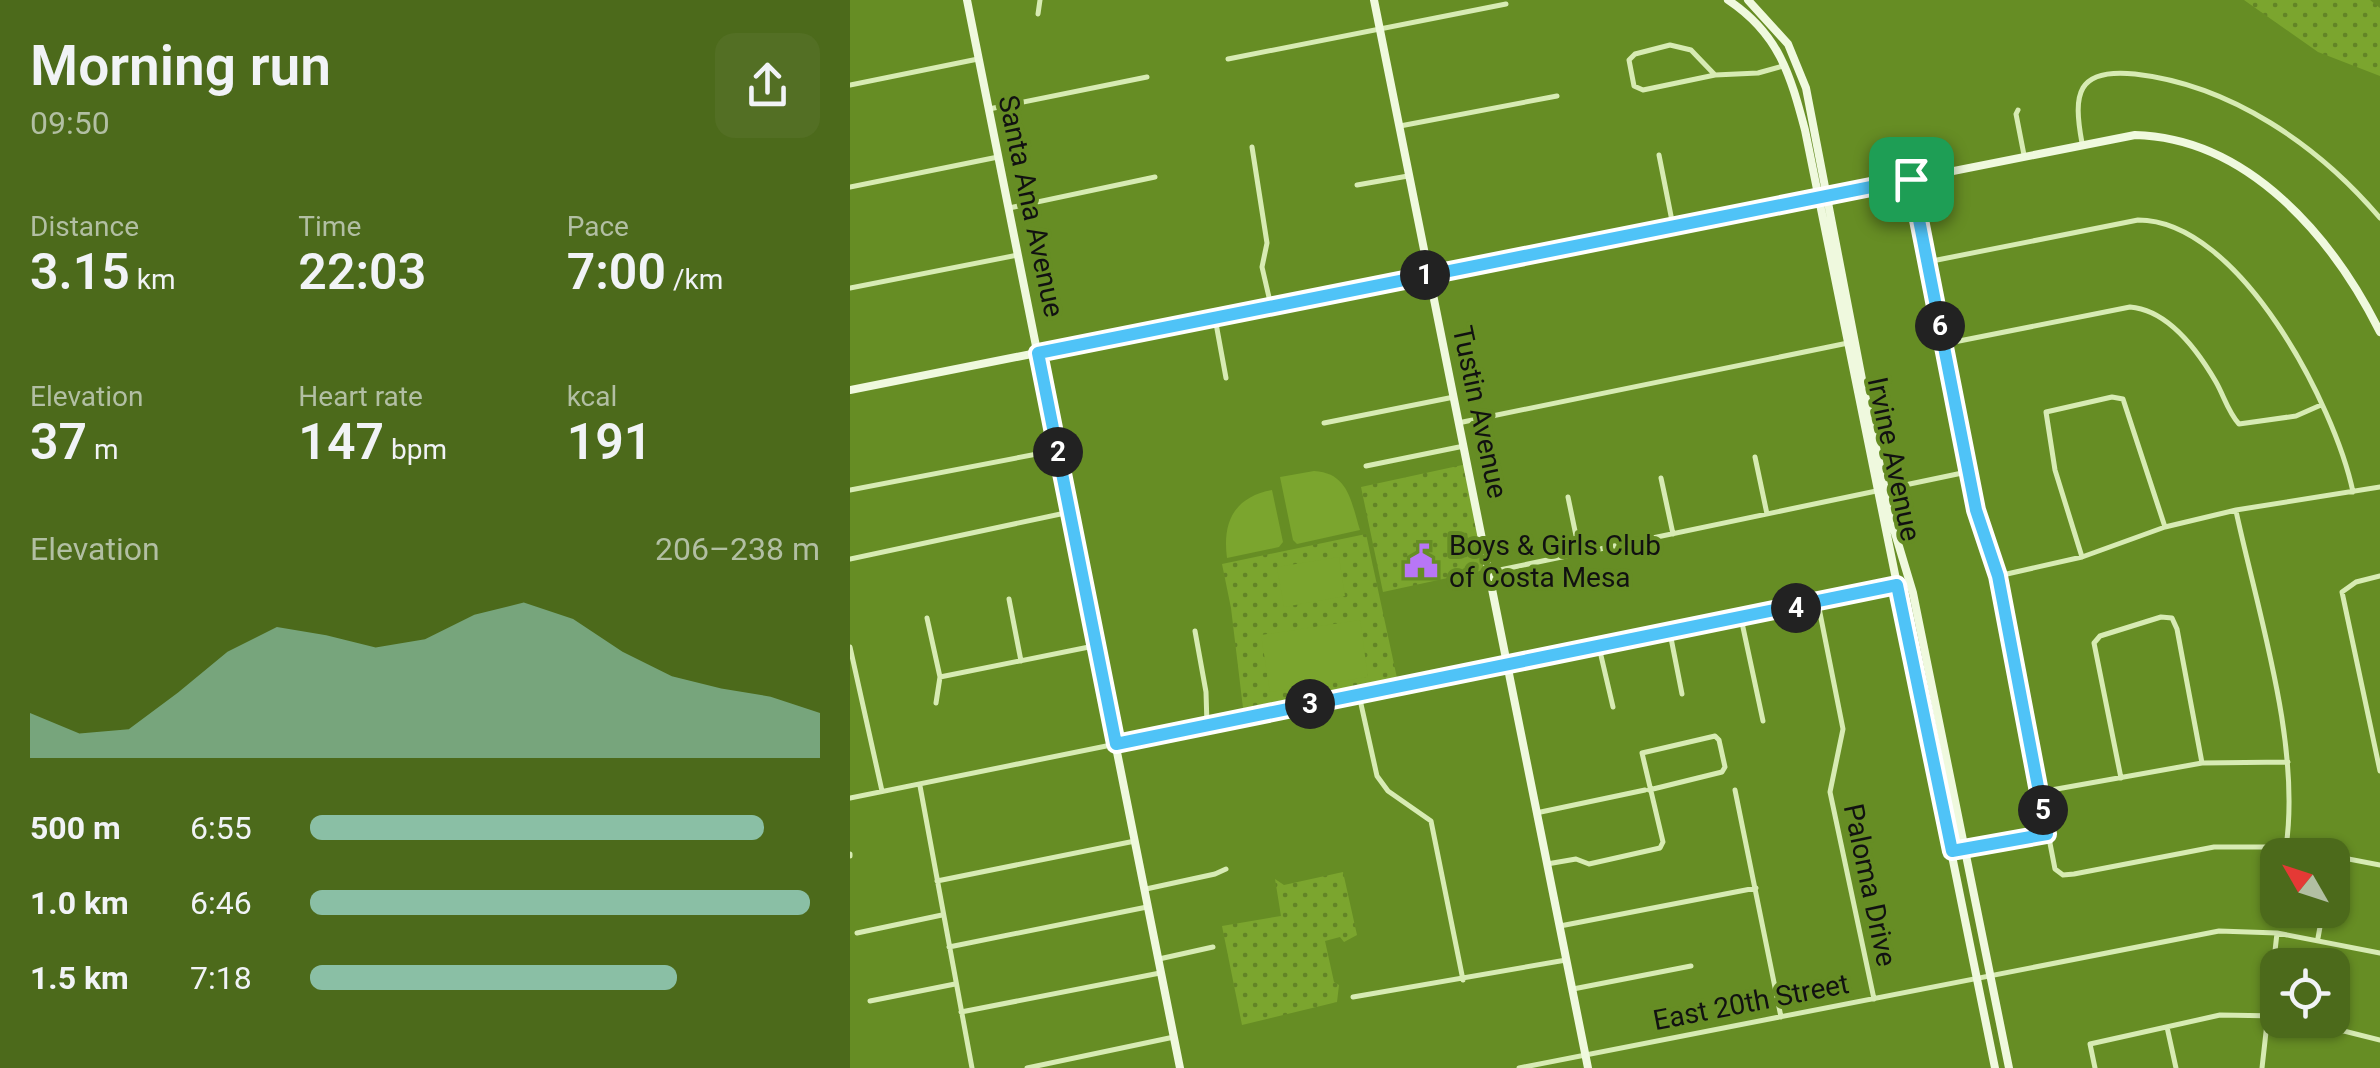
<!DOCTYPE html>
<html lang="en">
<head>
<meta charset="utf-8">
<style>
  :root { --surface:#4c6a1b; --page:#536f24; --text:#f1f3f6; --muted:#b2bfa3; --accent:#8abfa5 }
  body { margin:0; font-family:Roboto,sans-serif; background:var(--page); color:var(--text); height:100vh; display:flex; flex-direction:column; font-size:38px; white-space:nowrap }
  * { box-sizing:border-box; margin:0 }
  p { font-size:32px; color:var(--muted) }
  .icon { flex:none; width:55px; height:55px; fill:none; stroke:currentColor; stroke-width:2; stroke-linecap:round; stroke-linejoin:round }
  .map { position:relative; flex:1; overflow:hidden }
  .sheet { display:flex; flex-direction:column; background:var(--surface); width:850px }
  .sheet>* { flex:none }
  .needle { width:65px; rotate:309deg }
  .controls { position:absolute; left:1410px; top:838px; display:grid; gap:20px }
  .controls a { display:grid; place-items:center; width:90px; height:90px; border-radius:20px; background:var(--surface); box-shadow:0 2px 8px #0004; font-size:50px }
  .pin { position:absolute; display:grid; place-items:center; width:85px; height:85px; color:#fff; margin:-42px; border-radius:20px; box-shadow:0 5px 15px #0006 }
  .km { position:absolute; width:50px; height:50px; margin:-25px; border-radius:50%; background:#222; color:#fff; font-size:28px; line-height:50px; text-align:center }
  .round { display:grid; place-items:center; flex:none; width:105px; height:105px; border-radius:20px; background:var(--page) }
  .overview { display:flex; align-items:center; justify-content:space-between; height:170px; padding:0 30px }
  h1 { font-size:55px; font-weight:600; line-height:75px }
  .metrics { display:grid; grid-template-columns:repeat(3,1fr); gap:15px; height:170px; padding:10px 30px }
  .metrics div { display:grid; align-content:center }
  .metrics b { font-size:50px; font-weight:600 }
  .metrics small { font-size:28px; font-weight:400 }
  .metrics p { font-size:28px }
  .chart { height:280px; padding:20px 30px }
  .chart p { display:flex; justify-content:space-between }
  .chart svg { width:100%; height:180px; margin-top:10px; fill:var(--accent); opacity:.7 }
  ul { padding:0 30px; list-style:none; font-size:32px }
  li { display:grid; grid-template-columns:160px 120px 1fr; align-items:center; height:75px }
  li i { height:25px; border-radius:12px; background:var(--accent) }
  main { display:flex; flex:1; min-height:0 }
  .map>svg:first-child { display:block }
  .grass { fill:url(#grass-dots) }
  .garden { fill:#7ba52e }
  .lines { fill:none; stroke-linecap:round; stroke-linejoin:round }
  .street { stroke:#d7ebb3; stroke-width:5 }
  .secondary { stroke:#eff9de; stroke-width:8 }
  .route-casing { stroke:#fff; stroke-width:20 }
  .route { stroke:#4fc3f7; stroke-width:12 }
  .labels { text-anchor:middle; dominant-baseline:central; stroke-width:8; stroke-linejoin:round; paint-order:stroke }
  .street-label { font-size:28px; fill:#111; stroke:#668d24 }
  .poi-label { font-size:28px; fill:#111; stroke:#668d24; text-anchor:start }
</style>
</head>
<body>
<main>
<section class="sheet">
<div class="overview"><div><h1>Morning run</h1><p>09:50</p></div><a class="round"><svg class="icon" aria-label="share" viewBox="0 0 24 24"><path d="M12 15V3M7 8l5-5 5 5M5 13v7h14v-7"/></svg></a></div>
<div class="metrics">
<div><p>Distance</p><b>3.15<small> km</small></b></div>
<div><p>Time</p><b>22:03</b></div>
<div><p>Pace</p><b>7:00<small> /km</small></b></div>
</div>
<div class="metrics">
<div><p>Elevation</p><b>37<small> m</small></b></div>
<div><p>Heart rate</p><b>147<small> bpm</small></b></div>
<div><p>kcal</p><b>191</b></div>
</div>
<div class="chart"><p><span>Elevation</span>206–238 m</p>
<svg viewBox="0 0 160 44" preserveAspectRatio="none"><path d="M0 44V33L10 38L20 37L30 28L40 18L50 12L60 14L70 17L80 15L90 9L100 6L110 10L120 18L130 24L140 27L150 29L160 33V44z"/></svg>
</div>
<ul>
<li><b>500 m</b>6:55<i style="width:89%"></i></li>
<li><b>1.0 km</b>6:46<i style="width:98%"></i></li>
<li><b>1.5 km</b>7:18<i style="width:72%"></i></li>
</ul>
</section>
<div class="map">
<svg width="1530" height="1068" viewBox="0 0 1530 1068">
  <defs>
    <pattern id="grass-dots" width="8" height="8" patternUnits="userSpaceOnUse" patternTransform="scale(2.5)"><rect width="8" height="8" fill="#7ba52e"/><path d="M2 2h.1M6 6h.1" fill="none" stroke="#638526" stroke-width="1.8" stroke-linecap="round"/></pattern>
  </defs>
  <rect width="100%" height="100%" fill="#668d24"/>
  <path class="grass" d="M1394,0H1520L1530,8V76L1468,52Z
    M617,464L639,569L533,592L511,487Z
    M516,534L547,678L393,708L381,608L372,564Z
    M493,872L507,935L494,942L490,937L475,941L484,982L489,985L487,1002L392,1025L372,926L431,916L425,879L434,885Z"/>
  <path class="garden" d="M464,471C499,473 501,502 510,530L447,544L443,540L430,477Z
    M422,490L433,542L429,547L377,558C372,521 385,497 422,490Z
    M489,557L495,596L434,607L427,567Z
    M510,620L518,677L420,692L411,635Z"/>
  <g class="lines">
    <path class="street" d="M188,14L190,0
      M820,45L841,50L865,75L793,90L784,86L779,60L785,54Z
      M378,59L656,4
      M865,75L908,73L933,66
      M0,85L128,59
      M139,109L297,77
      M1168,110L1166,114L1174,155
      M550,126L707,96
      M1232,143C1223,94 1226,68 1285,74C1381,85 1468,145 1530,218
      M402,147L417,243L412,267L421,306
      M809,155L823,226
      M1061,179L1125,510L1148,576L1205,869L1213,875L1224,874L1364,847H1436L1530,865
      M507,185L558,176
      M0,187L148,157
      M159,208L305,177
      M1077,262L1288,220C1390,220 1485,406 1503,492
      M0,288L168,255
      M365,318L376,378
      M1094,344L1280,307C1318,310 1348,351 1366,382C1374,396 1378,412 1389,424L1446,416L1471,405
      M474,423L604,397
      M608,423L998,343
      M905,457L917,514
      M516,466L614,446
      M811,478L823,534
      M0,490L208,450
      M718,497L730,555
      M1386,511C1408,613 1451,744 1436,847
      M1232,557L1205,470L1196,412L1262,397L1273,399L1315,527
      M0,559L220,512
      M640,572L1117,472
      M1148,576L1232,557L1315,527L1386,510L1530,487
      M1530,576L1506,582L1492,592L1530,771
      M159,599L171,661
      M968,603L993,729L980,792L1024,999
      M77,618L90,677L86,703
      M891,618L913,721
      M345,631L356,692L357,725
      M820,633L832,694
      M0,647L32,791
      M749,647L763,707
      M90,677L244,646
      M509,695L527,776L538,791L581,821L613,980
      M1271,778L1244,643L1250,636L1311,617L1322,618L1327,629L1352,763
      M70,786L122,1068
      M885,790L931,1017
      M1190,792L1352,763L1438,762
      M0,798L1060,583
      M686,813L795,790
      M1102,851L1197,834
      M0,854V856
      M697,864L726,859L739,864L810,848L813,842L792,753L865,736L869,740L875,767L872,772L799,790
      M87,881L285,841
      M296,889L365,874L376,869
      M710,926L906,888
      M7,933L92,915
      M1468,938L1473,910
      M99,947L297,907
      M309,959L363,947
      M723,989L841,966
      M503,997L716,960
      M20,1001L105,984
      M111,1012L310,973
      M1450,1020L1530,1040
      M1317,1027L1326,1068
      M177,1068L324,1037
      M669,1068L1369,931L1427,933L1530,953
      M1245,1068L1240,1044L1370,1015L1428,1016
      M1412,1068L1427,933"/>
    <path class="secondary" d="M117,0L330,1068
      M524,0L738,1068
      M878,0C929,34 940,74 955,130L1145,1068
      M898,0L938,44L956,88L1015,395L1042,523L1063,593L1159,1068
      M0,390L1285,135C1399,138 1483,238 1530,332"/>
  </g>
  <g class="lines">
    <g class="route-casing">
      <path id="route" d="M1061,179L1126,510L1148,576L1197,834L1102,851L1047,585L266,744L188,353Z"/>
    </g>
    <use href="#route" class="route"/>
  </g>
  <defs>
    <g id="civic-bare" transform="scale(2.7)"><path d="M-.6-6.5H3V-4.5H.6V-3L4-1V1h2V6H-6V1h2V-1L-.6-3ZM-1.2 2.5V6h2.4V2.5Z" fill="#b876f6" stroke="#668d24" stroke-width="2.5" paint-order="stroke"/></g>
  </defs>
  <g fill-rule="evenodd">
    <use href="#civic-bare" x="571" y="561"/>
  </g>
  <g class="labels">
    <g class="street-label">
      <text transform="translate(181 206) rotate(78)">Santa Ana Avenue</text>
      <text transform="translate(630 412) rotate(78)">Tustin Avenue</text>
      <text transform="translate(1044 459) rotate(78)">Irvine Avenue</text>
      <text transform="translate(1020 885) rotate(78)">Paloma Drive</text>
      <text transform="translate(901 1002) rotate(-11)">East 20th Street</text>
    </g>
    <g class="poi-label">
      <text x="599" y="545">Boys &amp; Girls Club<tspan x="599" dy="32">of Costa Mesa</tspan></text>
    </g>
  </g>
</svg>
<div class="controls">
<a><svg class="needle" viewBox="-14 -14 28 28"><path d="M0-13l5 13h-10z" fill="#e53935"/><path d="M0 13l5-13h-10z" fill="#b2bfa3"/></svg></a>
<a><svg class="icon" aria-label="locate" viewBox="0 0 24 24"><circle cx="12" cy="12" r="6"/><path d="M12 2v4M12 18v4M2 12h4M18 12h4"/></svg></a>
</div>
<div class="pin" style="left:1061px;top:179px;background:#1e9e55"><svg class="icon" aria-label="arrive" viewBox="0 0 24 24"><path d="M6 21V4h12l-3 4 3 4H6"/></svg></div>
<b class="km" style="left:575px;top:275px">1</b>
<b class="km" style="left:208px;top:452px">2</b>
<b class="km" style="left:460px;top:704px">3</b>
<b class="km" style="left:946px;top:608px">4</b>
<b class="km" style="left:1193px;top:810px">5</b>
<b class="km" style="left:1090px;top:326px">6</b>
</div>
</main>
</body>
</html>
